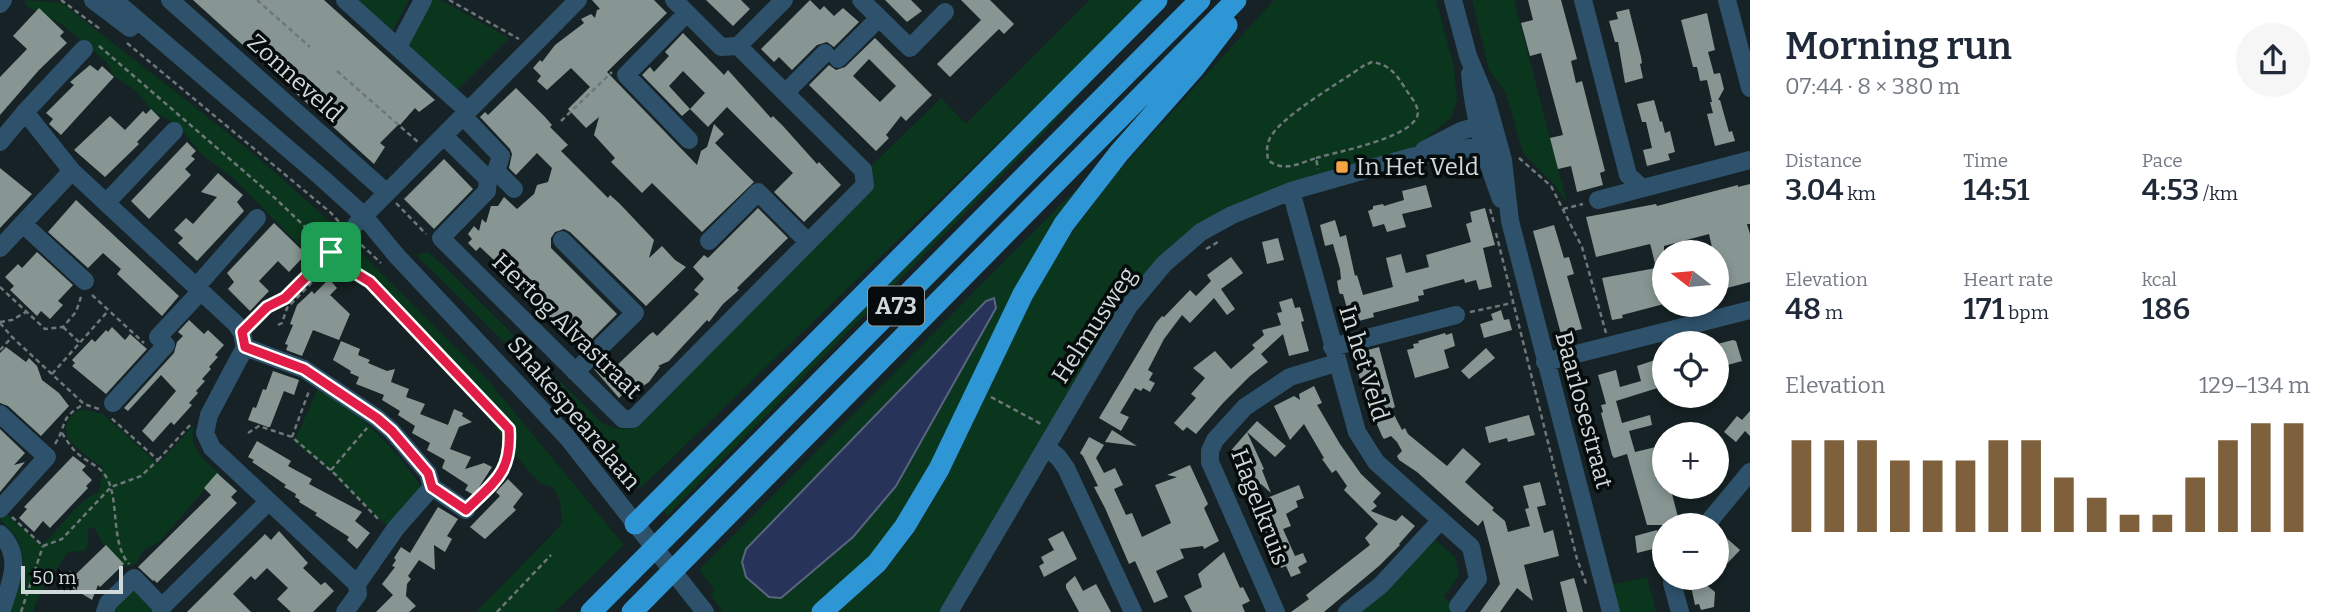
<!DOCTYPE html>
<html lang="en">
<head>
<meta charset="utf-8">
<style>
  :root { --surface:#fff; --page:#f6f6f7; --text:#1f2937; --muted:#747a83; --accent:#7e603c }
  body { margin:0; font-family:Bitter,serif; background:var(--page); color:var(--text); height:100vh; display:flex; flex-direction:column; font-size:26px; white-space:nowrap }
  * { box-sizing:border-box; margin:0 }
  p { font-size:23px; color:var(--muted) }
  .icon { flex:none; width:38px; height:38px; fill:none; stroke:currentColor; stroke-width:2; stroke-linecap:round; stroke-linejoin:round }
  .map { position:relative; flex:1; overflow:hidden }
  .details { display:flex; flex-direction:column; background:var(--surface); width:595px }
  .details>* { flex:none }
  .needle { width:46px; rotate:286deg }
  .buttons { position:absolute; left:1652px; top:240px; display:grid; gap:14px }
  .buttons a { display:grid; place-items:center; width:77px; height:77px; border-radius:50%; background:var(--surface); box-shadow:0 4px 10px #0003; font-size:35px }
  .scale { position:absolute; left:21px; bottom:18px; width:102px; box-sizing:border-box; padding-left:7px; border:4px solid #d1d9db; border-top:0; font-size:19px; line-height:24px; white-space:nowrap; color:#d1d9db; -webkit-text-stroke:5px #060b0c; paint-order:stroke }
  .pin { position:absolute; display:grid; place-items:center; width:60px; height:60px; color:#fff; margin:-30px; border-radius:14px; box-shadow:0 4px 10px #0006 }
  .round { display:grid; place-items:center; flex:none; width:74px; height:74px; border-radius:37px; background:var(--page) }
  .overview { display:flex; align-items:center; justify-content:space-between; height:119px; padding:0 35px }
  h1 { font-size:38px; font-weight:600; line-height:52px }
  .figures { display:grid; grid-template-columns:repeat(3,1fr); gap:10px; height:119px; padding:7px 35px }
  .figures div { display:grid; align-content:center }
  .figures b { font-size:30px; font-weight:600 }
  .figures small { font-size:19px; font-weight:400 }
  .figures p { font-size:19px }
  .chart { height:196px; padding:14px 35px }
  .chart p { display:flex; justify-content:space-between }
  .chart svg { width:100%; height:126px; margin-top:7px; stroke:var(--accent); stroke-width:6 }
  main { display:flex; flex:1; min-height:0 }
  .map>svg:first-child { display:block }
  .green { fill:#0a361d; fill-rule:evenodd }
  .water { fill:#273359; stroke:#5a6580; stroke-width:2 }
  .building { fill:#879693; fill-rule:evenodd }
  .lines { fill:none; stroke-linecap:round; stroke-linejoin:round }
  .path { stroke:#6e787b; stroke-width:2.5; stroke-dasharray:5 3.5; stroke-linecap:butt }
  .minor { stroke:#2e526b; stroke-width:18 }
  .highway { stroke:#2f96d5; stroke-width:21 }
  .route-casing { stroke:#fff; stroke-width:14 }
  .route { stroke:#e11d48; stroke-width:9 }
  .poi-dot { fill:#f3a443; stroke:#060b0c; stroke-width:2.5 }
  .labels { text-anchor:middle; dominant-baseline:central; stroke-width:7; stroke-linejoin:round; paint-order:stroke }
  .shield { fill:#060b0c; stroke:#949b9d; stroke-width:2 }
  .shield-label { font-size:23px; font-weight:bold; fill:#d1d9db }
  .street-label { font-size:24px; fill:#d1d9db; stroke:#060b0c }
  .poi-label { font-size:24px; fill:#d1d9db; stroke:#060b0c; text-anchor:start }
</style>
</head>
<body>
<main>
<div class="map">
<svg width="1750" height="612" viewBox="0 0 1750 612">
  <rect width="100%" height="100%" fill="#162225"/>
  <path class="green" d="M27,0L62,3C156,78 254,148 340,232L313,259L233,178L202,155L185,134L166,118L154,113L135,90L112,75L108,64L81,40L61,24L28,7L24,3Z
    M350,0H409L390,36Z
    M430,0H441L509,38L454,93L404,49Z
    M1090,0H1146L642,487L635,488L631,473L572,409L416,255L428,252L444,266L600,421C612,429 621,430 634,428L862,199L869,168L941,98L966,124Z
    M1274,0H1436L1454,67L1457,100L1451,118L1414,148L1290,185L1161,260L941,612H838L885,571L913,534L948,475L1029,305L1068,238L1115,175Z
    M1472,0H1514L1567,203L1554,184L1523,153L1506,93L1489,70Z
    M1091,79L1088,85L1039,138L667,516L662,507Z
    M1099,169L932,467L871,558L809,612H723L711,596L714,589L699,570L1064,201ZM994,298L853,537L781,597L746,549L986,301Z
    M347,239L487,379L624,545L555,612H476L562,524L560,501L553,487L542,484L532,475L507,445L471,391L332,255Z
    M318,388C360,414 394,445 421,487L420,491L387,526L325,467L294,442Z
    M80,409L103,414L158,464L194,425C188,450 203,458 220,474C198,495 181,518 161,540C156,545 148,546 143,551C138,557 139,566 129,566C113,566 100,539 94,527L88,529C86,537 92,543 84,551L68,552C54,574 41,586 33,612H10C19,588 31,560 15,536C11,529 4,525 0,519L6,513L41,545C62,528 74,503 99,492L103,467C83,454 45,431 80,409Z
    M1432,537L1455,557L1459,575L1444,597L1458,612H1353Z
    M1647,577L1656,612H1617L1610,585Z
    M134,584L158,612H111Z"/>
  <path class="water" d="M994,298L996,308L896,486L853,537L781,598L769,597L746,577L742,562L746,549L986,301Z"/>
  <path class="building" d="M193,0H324L435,100L419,112L415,108L400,125L399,124L380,143L385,147L374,164Z
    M592,0H654L667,13L607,72L697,165L701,151L707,147L714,124L724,134L715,143L754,182L702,232L652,183L642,193L611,162L615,158L594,135L599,117L586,128L568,109L590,87L571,68L547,90L537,81L541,76L533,68L540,60L542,62L555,45L584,23L581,19L591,14L595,18L597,10L600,9Z
    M706,0H741L750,9L733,26Z
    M810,0L820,10L824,6L834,16L843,8L859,22L834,47L827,42L817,45L792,70L779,57L774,62L761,49Z
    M885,0H911L922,11L907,22Z
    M961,0H990L1014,24L1004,34L999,29L950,77L937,64L981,20Z
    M1528,0H1561L1577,59L1571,61L1576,83L1582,81L1605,171L1600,173L1603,185L1577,192L1571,166L1558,169L1550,138L1563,135L1541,53L1530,56L1521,23L1533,20Z
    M39,8L64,32L60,36L67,43L39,70L0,115V77L27,49L13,36Z
    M1629,9L1641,57L1642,63L1640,64L1643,78L1625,83L1618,42H1615L1609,21L1618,19L1616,12Z
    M1707,13L1715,50L1708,52L1714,74L1720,73L1724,89L1718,100H1720L1729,132L1732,131L1735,141L1715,146L1707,114L1713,113L1710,102H1712L1707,80L1700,81L1697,67H1693L1681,20Z
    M683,33L724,75L728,70L771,118L773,116L783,126L817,164L819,162L841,185L804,222L774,192L793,173L727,107L708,127L690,109L705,93L683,71L669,86L690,109L682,116L642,75L650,67L654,72L669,56L665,52Z
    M875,38L932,95L906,121L901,116L886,135L889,138L876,151L809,85L829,65L836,70L845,67ZM869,59L896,86L880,102L853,76Z
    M90,65L98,71L102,66L114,77L61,135L49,124L53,119L46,113L74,85L70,82Z
    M516,88L545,117L552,125L550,127L568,145L561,151L608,198L610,195L620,204L654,240L649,258L662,246L675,260L686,267L646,306L570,232L564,229L555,232L551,238V248L617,314L580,351L492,264L495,261L480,247L476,251L468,243L472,239L468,234L474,226L479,231L482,219L486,223L491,206H498L504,197L517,209L534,194L537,185L548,182L552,168L537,153L516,175L509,168L512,154L510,149L480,117L485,112L488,115Z
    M1654,100L1660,122L1662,121L1665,133L1670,131L1675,152L1668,154L1670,160L1647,166L1643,150L1652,148L1646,122H1642L1637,104Z
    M151,109L160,118L137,142L139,144L105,177L74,150L110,116L125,130L143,111L146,114Z
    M187,142L196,151L191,156L195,159L185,169L191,175L149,219L131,201Z
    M444,159L473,189L434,229L404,199Z
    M0,168L32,194L0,228Z
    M218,173L243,195L237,202L244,211L197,261L178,243L183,238L174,230L186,218L193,224L217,197L201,192Z
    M1750,184V224H1747L1750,234V282L1723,289L1722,285L1717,287V252H1713L1709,234L1664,246V304L1622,315L1623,318L1612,320L1602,278L1656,268L1651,247L1650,244L1596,257L1586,217L1656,204L1657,206L1738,185V187Z
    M1426,185L1432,207L1402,214L1406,227L1387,232L1384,224L1373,227L1368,211L1373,209V206L1383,204L1384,206L1404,200L1402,191Z
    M76,200L179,296L162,316L117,274L121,269L103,253L88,268L48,232Z
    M758,208L788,238L737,288L739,290L723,304L709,322L707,320L669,361L658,366L660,367L649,382L636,391L630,399L624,393L619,398L594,369L604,359L614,368L650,334L653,332L657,336L699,294L694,290L704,279L693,267L704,255L708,258Z
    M1485,208L1495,245L1483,248L1492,287L1479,290L1476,280L1465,283L1464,279L1423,290L1424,295L1418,296L1419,301L1373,313L1374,317L1351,323L1343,294H1340L1339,292L1337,281L1341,279L1340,269L1333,244L1325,246L1320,225L1335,220L1340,237L1346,235L1355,276L1357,275L1363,295L1393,287L1386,258L1401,254L1406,273L1429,267L1426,255L1471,242L1466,224L1472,222L1470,212Z
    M274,223L306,254L289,272L278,261L259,281L269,291L250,311L228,289L234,282L227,273Z
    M1554,225L1564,258L1569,257L1574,274L1567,276L1582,329L1561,334L1533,231Z
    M1278,238L1284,260L1267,264L1262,242Z
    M37,252L73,285L58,301L63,305L50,319L41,311L37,316L10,290L14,286L5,277L18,264L22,268Z
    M1231,257L1243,273L1221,289L1235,309L1227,315L1214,298L1190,323L1182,315L1164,339L1148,370L1153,373L1149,380L1155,383L1150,392L1143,388L1141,391L1135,388L1120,413L1129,417L1121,431L1099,418L1156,323L1162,316L1164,317L1190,290L1196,296L1211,281L1207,275Z
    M329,279L337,288L330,295L350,314L339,340L313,330L302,356L286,350L288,345L285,344L293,325L290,324L297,305L312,291L314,294Z
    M1292,298L1295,308L1300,307L1304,321L1301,322L1309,351L1289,356L1283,334L1261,354L1268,362L1250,376L1223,403L1196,434L1187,427L1183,431L1174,423L1196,398L1191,394L1205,378L1193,368L1215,351L1231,369L1255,348L1252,345L1264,335L1262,330L1281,325L1277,313L1282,312L1279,302Z
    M1501,310L1504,320L1509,319L1512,330L1484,338L1480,324L1493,320L1491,314Z
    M189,320L204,334L208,330L224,345L215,355L218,357L209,367L211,369L202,379L205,381L196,391L198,393L189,403L192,405L174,425L171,422L153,442L142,431L176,391L161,375L128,411L124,408L174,353L177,342L183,336L178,332Z
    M112,327L125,340L130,334L147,349L106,394L72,366L75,363L72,360L92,339L95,342L106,330L108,332Z
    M1445,333L1446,335L1452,333L1455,346L1444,350L1449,368L1415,378L1407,350L1414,348L1413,344L1419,343L1418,341Z
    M1733,340L1736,341L1742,361L1717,368V344Z
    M341,341L360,349L358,355L370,360L368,363L387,371L395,369L391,382L409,389L406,397L425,404L420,414L448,425L454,409L463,413L462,416L472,422L459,427L450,449L471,457L465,469L484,463L492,467L474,495L465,490L468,485L442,468L445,460L427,450L430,443L412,433L415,426L398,415L400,411L382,400L384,395L356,384L359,377L350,373L351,371L333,360Z
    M6,347L26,362L29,358L37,366L42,380L59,393L69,406L41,436L8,406L0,403V353Z
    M1379,347L1395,407L1391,409L1402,430L1405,428L1408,434L1447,466L1463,448L1481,464L1465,482L1494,508L1492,510L1505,521L1508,532L1530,526L1525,509L1529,508L1523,486L1540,482L1546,505L1537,507L1544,533L1553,530L1559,556L1524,565L1533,601L1517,588L1500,612H1480L1500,584L1483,520L1478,526L1464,514L1417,472L1399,460L1397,456L1402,451L1397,442L1391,436L1384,439L1382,436L1365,397L1353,354Z
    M1486,348L1495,358L1469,379L1461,371Z
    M1658,359L1662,360L1664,368V386L1616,401L1622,423L1650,415L1652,425L1629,431L1635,452L1664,445V486H1670L1680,525H1647L1627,454L1614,458L1612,455L1601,413L1603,412L1601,405L1606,404L1598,375L1616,370L1620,387L1641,381L1637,366Z
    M273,371L299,380L294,395L284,391L270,427H268L248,420L253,407L256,408L263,389L266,390Z
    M1314,386L1322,403L1317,405L1340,444L1361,474L1381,493L1373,502L1377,506L1371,511L1396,521L1402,515L1415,526L1399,544L1400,545L1379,566L1324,612H1291L1309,599L1306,595L1370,545L1365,538L1378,524L1344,490L1347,486L1336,470L1332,473L1322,459L1324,458L1304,424L1290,440L1274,406L1294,396L1300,400L1299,394Z
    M1750,411V436L1745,431L1736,442L1724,432L1737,416L1742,420Z
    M1529,415L1535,435L1508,442L1507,438L1489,443L1485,427Z
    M1257,421L1286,446L1275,457L1247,432Z
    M0,429L25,453L14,465L25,462L0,492Z
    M1112,430L1137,446L1105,442Z
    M1247,432L1264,469L1262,470L1271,493L1261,484L1250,492L1244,478L1251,475L1228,454Z
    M1089,437L1104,445L1096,458L1104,473L1115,468L1123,485L1114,489L1126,515L1132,513L1142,537L1171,523L1155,485L1177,477L1167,475L1190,465L1208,504L1204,508L1219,541L1204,549L1203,546L1180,549L1184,558L1156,571L1168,597L1154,603L1135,561L1129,564L1105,508L1094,487L1098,486L1083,456L1080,453Z
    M257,441L291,461L288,466L312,479L309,484L362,512L355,521L370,533L357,549L347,540L349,537L315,515L317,513L299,502L300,500L295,497L296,494L284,487L286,485L252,462L254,460L248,457Z
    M73,456L86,466L82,470L92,480L86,486L88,488L50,528L43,521L34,532L19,518L27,509L24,507Z
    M217,473L237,491L231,497L237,503L157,583L154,580L153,581L138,567L211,495L204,488Z
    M508,479L523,494L513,507L516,510L485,539L470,527L500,496L496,492Z
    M1299,485L1304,498L1296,501L1298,507L1286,514L1291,526L1283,529L1295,556L1303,553L1307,562L1298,567L1301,573L1291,577L1286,566L1281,568L1267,536L1265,537L1259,522L1263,520L1255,503Z
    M438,507L458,519L447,536L452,539L445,552L434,545L435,570L419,560L408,576L411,579L407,584L406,596L416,606L409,612H376L393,595L382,584L395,567L392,566L396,560L394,558L401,547L410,553Z
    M1657,530L1661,547L1637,553L1635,536Z
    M279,531L308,563L303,568L321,585L325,582L334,591L313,612H291L277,599L288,588L267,568L255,580L251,576L233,594L251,612H187L265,534L271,540Z
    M1063,531L1077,559L1044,577L1039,566L1044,563L1041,557L1054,550L1048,539Z
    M1722,534L1740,550L1723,568L1717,562V540Z
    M106,545L124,564L100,587L98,585L92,600L63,582L70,571L76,574Z
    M1224,552L1240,588L1243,587L1250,601L1242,605L1245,612H1192L1184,596L1202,587L1198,574Z
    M1075,576L1083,591L1096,584L1111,612H1079L1066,588V584Z
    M1574,578L1579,596L1583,612H1567L1560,582Z
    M1698,578L1715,592L1714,607L1701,610L1699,604L1695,605L1691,586Z"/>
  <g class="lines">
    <path class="path" d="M61,0L100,29
      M257,0L310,47
      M449,0L519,39
      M127,43L330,212L341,224
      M99,46L276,199L349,269L370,282L509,429C512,466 501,475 477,499
      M337,71L418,142
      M561,121L612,72
      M1316,158C1336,152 1418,137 1418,112C1417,103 1409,95 1405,88C1395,73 1390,65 1372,62L1363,66C1340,83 1282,115 1270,138C1266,146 1267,153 1268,160C1283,173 1300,163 1316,158L1318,169
      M1519,158L1551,186L1582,247L1606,333
      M396,203L426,234
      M1490,209L1494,223
      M1563,209L1583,204
      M1496,233L1577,559L1587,586
      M355,239L381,263
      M1206,249L1218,242
      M0,287L45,329L63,327L76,312L82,294
      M92,295L144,343
      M1470,312L1512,303
      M0,322L12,320L26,312
      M0,323L12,337L84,404L99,409
      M251,323L267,307L285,298L348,233
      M278,325L282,323L287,308L325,269L319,263
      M63,327L80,343
      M0,350L12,337
      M52,374L108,311
      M991,397L1043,425
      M62,433C66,439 70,446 75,451C85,462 101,465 108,480C119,504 111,544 129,564
      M248,433L259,426L292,437L336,475L380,521
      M292,437L309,391
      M55,444C68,424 58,419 84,404
      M158,460L191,424
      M331,470L367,428
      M12,517L43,546
      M43,546L62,539L111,487L141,476L158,460L110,417
      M21,612L43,546
      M497,612L551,555"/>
    <path class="minor" d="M93,0L130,28
      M114,0L321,177L363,215L396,255L567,437L705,612
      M170,0L387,193
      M345,0L468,111
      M861,0L910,48L945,12
      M1453,0L1468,56L1486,99L1503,160L1510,221L1611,612
      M1583,0L1628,175L1642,188
      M1727,0L1750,88
      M0,4L3,0
      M687,13L626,75L689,140
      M738,46L784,0
      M398,47L423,0
      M838,59L879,18
      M1470,74C1474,117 1485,158 1501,199
      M785,93L825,53
      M463,116L501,156L496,171L488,179
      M444,136L488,179L487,191L441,238L623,419H633L865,185L863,170L738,46L721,47L674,0
      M0,142L25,112
      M1424,150L1461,131L1488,123
      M72,171L236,324L242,333L245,347L209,415L205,433L212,448L357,584
      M496,171L514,189
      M1291,191L1357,432L1376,462L1471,547L1478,579L1458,606
      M1598,200L1750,160
      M106,203L174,131
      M357,223L578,0
      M23,224L85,281
      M562,240L635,313L575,372
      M709,241L758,192L808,242
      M0,248L72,171L25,112L84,49
      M196,287L257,218
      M245,347L304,369L377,418L392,431L428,473L432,487L396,528L357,584
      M1332,347L1456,315
      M1545,362L1750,310
      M113,403L166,345L158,337L201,291
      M0,414L47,457L0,509
      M1046,447L1058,457L1066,468L1133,612
      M432,487L466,510
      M1706,525L1750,472
      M0,534C24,556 10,585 1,612
      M1674,578L1672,583L1680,612
      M105,612L108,603L134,578L162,607
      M161,612L162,607L269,501
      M345,612L358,594L357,584
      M949,612L1129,306L1164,264L1201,232L1232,215L1291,191L1411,157L1483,146L1497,141
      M1276,612L1210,462V451L1215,440L1245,407L1290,377L1336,363
      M1347,612L1381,585L1441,520"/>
    <path class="highway" d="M635,524L1157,0
      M591,612L1200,0
      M632,612L1236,0
      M822,612L877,563L905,526L939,469L1023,294L1064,224L1119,153L1195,67L1227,25"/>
  </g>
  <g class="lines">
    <g class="route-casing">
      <path id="route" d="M331,252L349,269L370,282L509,429C512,473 494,482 466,510L432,487L428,473L392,431L377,418L304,369L245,347L242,332L267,307L285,298Z"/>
    </g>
    <use href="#route" class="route"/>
  </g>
  <rect class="poi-dot" x="1335" y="160" width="14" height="14" rx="3.5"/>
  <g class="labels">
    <rect class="shield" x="868" y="286.5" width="56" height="39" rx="5"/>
    <g class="shield-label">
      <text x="896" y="306">A73</text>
    </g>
    <g class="street-label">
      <text transform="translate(295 78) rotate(42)">Zonneveld</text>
      <text transform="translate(1094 325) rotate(-57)">Helmusweg</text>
      <text transform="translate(567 326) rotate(44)">Hertog Alvastraat</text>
      <text transform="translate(1364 363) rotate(73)">In het Veld</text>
      <text transform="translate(1584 410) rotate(75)">Baarlosestraat</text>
      <text transform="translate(574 413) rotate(50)">Shakespearelaan</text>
      <text transform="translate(1260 507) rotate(69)">Hagelkruis</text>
    </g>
    <g class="poi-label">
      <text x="1356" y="167">In Het Veld</text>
    </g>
  </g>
</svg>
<div class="buttons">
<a><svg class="needle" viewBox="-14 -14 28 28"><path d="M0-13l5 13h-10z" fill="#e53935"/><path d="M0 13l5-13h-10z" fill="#747a83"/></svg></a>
<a><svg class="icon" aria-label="locate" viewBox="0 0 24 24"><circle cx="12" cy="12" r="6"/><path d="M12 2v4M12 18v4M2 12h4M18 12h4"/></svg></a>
<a>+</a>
<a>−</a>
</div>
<div class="scale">50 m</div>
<div class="pin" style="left:331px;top:252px;background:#1e9e55"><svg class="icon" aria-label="arrive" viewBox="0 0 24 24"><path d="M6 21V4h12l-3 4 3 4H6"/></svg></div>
</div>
<section class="details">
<div class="overview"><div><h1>Morning run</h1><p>07:44 · 8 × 380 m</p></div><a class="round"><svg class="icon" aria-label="share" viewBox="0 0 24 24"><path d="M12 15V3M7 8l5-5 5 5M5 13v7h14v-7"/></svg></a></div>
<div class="figures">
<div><p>Distance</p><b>3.04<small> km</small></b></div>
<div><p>Time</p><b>14:51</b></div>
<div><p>Pace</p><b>4:53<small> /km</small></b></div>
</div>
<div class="figures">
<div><p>Elevation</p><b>48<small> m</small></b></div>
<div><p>Heart rate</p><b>171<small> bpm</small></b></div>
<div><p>kcal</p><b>186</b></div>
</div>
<div class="chart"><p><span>Elevation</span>129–134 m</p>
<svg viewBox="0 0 160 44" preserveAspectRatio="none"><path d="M5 44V12M15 44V12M25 44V12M35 44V19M45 44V19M55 44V19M65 44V12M75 44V12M85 44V25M95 44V32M105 44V38M115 44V38M125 44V25M135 44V12M145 44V6M155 44V6"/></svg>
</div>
</section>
</main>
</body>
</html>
